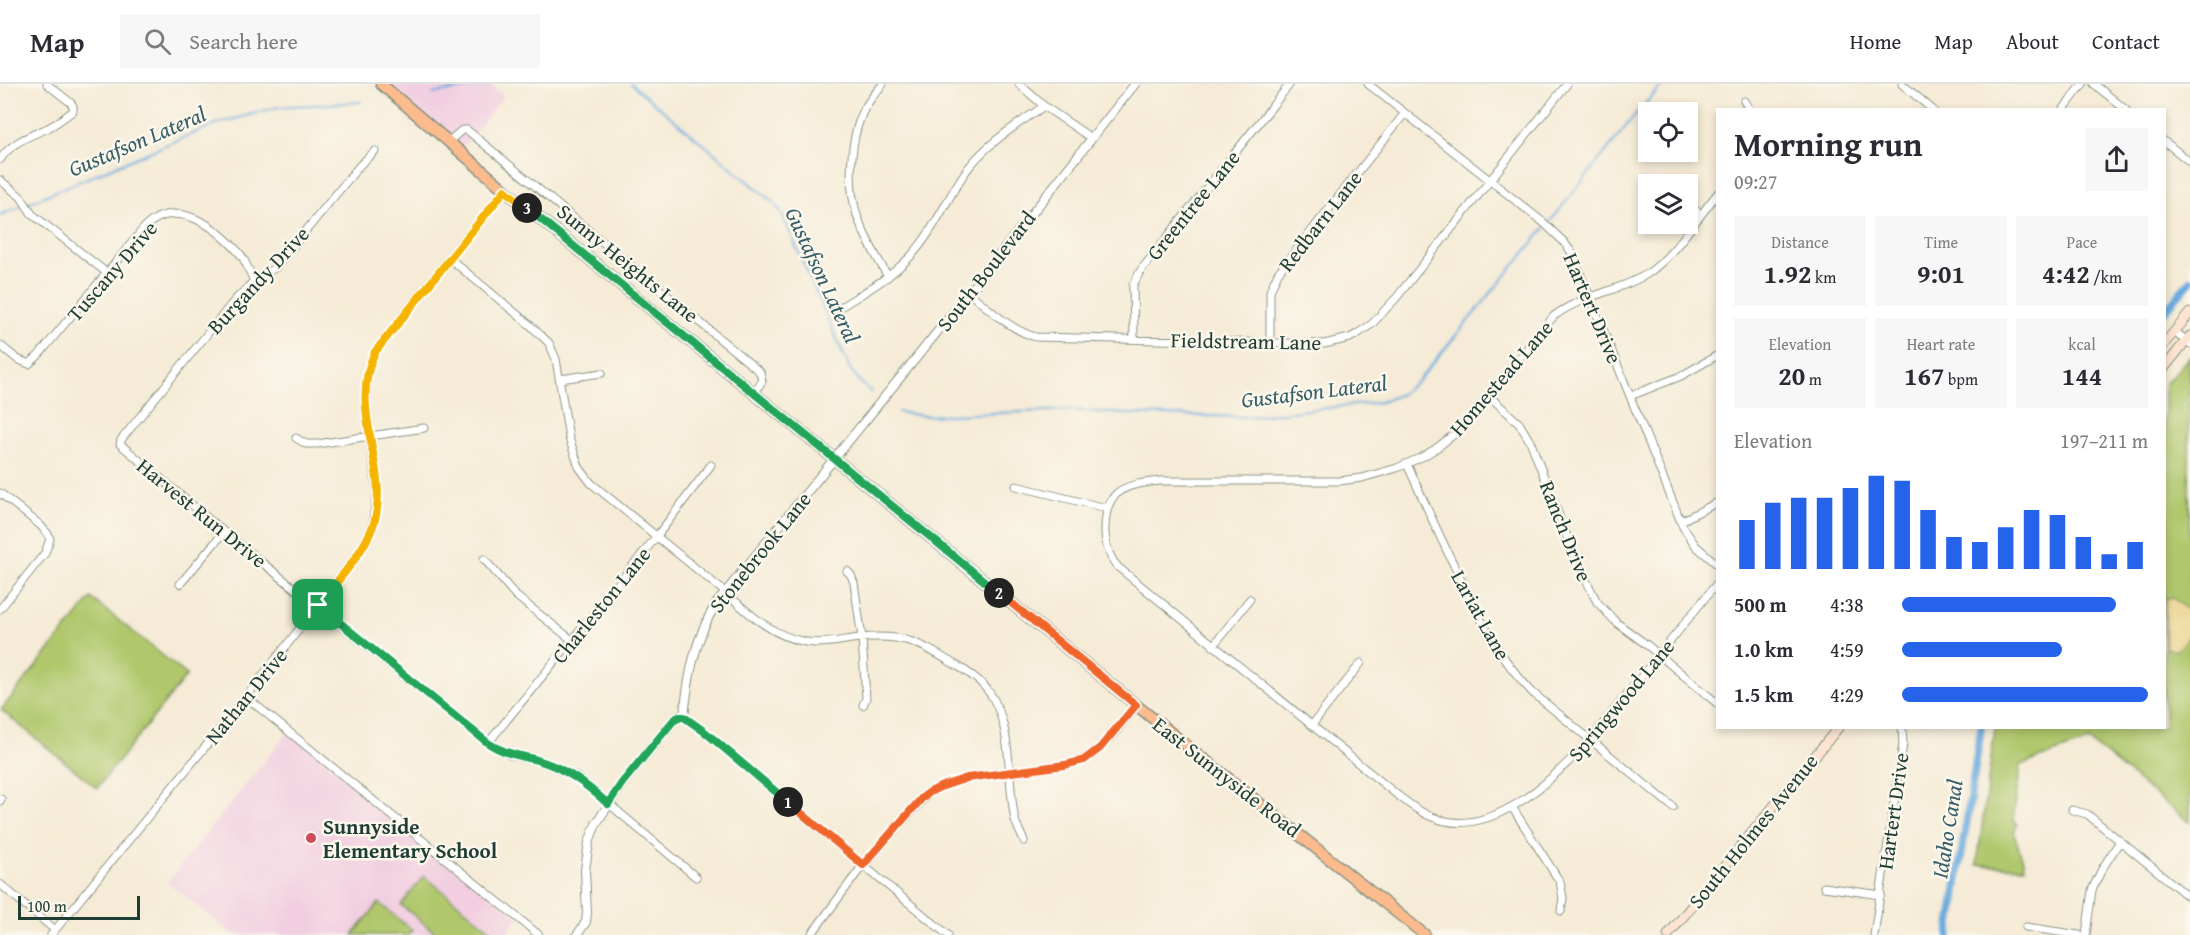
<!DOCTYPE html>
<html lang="en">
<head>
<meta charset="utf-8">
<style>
  :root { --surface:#fff; --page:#f7f7f7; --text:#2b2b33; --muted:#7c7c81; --line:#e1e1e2; --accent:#2563eb }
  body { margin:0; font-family:"Gentium Book Plus",serif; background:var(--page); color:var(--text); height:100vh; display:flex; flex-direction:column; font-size:22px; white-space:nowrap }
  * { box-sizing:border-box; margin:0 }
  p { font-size:20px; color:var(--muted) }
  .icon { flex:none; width:33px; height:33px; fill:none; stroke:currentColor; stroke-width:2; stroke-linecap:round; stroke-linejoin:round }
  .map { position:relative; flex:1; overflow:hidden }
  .drawer { position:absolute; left:1716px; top:24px; width:450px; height:621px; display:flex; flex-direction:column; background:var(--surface); border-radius:0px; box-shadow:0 3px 9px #0003 }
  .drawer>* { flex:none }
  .fabs { position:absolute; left:1638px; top:18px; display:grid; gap:12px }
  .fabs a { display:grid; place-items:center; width:60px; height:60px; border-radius:0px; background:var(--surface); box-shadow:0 3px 9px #0003; font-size:30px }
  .scale { position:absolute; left:18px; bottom:15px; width:122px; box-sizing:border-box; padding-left:6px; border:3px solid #1f3d34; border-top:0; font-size:16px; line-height:21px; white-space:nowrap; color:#1f3d34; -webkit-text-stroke:4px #fbf7ec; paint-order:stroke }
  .pin { position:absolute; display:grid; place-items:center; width:51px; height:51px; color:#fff; margin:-26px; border-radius:12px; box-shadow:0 3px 9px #0006 }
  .km { position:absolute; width:30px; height:30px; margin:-15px; border-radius:50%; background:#222; color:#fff; font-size:16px; line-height:30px; text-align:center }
  .round { display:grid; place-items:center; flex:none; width:63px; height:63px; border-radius:0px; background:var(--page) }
  .summary { display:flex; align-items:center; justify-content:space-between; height:102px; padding:0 18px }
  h1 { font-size:33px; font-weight:800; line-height:45px }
  .metrics { display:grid; grid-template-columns:repeat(3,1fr); gap:9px; height:102px; padding:6px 18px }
  .metrics div { display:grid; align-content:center; border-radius:0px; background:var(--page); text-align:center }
  .metrics b { font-size:26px; font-weight:800 }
  .metrics small { font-size:16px; font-weight:400 }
  .metrics p { font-size:16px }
  .chart { height:168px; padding:12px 18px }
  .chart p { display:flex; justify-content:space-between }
  .chart svg { width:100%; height:108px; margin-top:6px; stroke:var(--accent); stroke-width:6 }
  ul { padding:0 18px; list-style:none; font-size:20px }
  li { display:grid; grid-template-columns:96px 72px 1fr; align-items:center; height:45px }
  li i { height:15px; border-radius:8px; background:var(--accent) }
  header { display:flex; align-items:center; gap:36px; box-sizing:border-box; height:84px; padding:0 30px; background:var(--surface); border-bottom:2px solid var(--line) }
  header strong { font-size:28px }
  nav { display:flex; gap:33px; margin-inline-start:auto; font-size:21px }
  .search { width:420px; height:54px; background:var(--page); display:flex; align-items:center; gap:15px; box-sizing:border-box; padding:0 21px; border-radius:0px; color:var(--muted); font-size:22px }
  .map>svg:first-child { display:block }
  .built { fill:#f2cfe0 }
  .green { fill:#b0c76c; stroke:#688250; stroke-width:1.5 }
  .sand { fill:#eeda9e; stroke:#868c69; stroke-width:1.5 }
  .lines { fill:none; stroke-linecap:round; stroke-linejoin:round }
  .stream { stroke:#6aabde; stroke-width:2 }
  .canal { stroke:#6aabde; stroke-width:8 }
  .minor-casing { stroke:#8a9485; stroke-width:9 }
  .tertiary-casing { stroke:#8a9485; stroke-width:10 }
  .secondary-casing { stroke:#8a9485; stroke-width:11 }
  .primary-casing { stroke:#8a9485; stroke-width:13 }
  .minor { stroke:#fff; stroke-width:7 }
  .tertiary { stroke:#fff; stroke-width:8 }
  .secondary { stroke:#fde4d1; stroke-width:9 }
  .primary { stroke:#fbbb8d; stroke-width:10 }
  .split-1-casing { stroke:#fff; stroke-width:12 }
  .split-2-casing { stroke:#fff; stroke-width:12 }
  .split-3-casing { stroke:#fff; stroke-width:12 }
  .split-4-casing { stroke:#fff; stroke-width:12 }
  .split-1 { stroke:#22a559; stroke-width:8 }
  .split-2 { stroke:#f0652b; stroke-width:8 }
  .split-3 { stroke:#22a559; stroke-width:8 }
  .split-4 { stroke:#f5b400; stroke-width:8 }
  .poi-dot { fill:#d1495b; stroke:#fbf7ec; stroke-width:2 }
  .labels { text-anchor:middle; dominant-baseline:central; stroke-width:5; stroke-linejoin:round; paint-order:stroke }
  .street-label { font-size:21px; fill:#1f3d34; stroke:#fbf7ec }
  .poi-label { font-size:21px; font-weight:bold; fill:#1f3d34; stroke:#fbf7ec; text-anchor:start }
  .water-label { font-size:22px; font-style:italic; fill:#365e67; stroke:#fbf7ec }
</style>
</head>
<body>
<header>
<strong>Map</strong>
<div class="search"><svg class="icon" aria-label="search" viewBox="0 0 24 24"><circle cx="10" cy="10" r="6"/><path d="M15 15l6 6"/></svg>Search here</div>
<nav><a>Home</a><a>Map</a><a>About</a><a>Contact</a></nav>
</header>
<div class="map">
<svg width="2190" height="851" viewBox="0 0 2190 851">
  <rect width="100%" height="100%" fill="#fbf7ec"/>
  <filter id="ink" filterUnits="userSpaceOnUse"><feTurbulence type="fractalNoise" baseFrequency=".0167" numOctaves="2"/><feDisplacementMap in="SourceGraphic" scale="12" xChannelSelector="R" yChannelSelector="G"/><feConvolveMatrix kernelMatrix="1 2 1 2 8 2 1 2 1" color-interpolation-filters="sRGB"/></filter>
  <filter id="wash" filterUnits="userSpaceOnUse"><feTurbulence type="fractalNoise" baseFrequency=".008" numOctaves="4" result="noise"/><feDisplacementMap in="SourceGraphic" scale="24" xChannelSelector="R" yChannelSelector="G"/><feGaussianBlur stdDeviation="1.35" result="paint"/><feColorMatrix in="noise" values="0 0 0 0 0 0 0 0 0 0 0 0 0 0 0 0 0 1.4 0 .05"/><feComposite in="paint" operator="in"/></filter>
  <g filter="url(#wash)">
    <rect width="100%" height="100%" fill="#f5ebd6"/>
    <path class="built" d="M381,0H489L504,12L459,68Z
      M289,647L519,834L505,851H234L167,798Z"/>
    <path class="green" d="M2189,273L2190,739L2089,657L2021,681L2013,736L2017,741L2014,749L2025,783L1977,781L1995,644H2164L2165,300Z
      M91,514L187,591L97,704L1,626Z
      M424,792L491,846L487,851H438L401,821Z
      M379,819L412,846L408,851H353Z"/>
    <path class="sand" d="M2172,513L2190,528V550L2176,567L2165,564V515Z"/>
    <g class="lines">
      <path class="stream" d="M631,0L773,118L781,128L850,285L862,300L871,308
        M433,10L491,0
        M28,119L216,40L278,23L361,18
        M0,131L23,121
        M1549,139L1636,30L1663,0
        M898,328L925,332L1070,326L1125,330L1246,333L1381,318L1401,310L1419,296L1545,144"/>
      <path class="canal" d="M2164,228L2190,197
        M1949,851L1981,644"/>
    </g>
  </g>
  <g filter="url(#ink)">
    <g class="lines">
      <g class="minor-casing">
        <path id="minor" d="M883,0C877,7 871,14 866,22C850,50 847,100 857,131C864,153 877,173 888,193
          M1019,0L1044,22L1091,54
          M1368,0L1544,139L1564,158L1572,169L1683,443L1696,462L1718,481
          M1902,0L1933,26
          M2094,0L2126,26
          M1744,17L1750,26
          M2063,26L2083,0
          M2164,57L2190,78
          M448,58L462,46H467L760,288L762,297L754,310
          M375,67L360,81L276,183L254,197L234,217L121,356L120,360L224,448L488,659L510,671L537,676L577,693L696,793
          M0,76C11,58 30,52 48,44C57,39 65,33 73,27V22L71,19L47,0
          M0,96L21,113L32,130L107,189
          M1663,98L1666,100
          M1718,109C1698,133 1672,174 1647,190C1618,208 1584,210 1554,232L1462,344L1438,363L1424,372L1397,384L1362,394L1339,397H1160C1122,401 1104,406 1105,449C1106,461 1109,474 1118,483L1396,710C1408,719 1418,728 1432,733C1491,757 1552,696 1590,656L1718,498
          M1688,119L1700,130
          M449,174L530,241L549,259L556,275L569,354L579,383L591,399L726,509C749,530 774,553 806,558C824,561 842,556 860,554C904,550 918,558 954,580C970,589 985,599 994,616C1013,652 1007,697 1015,736C1017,743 1021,750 1024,757
          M969,209C990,225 1010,246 1036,253L1324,260L1350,254L1357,250L1372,240L1397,213L1567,0
          M836,226C861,210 887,196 908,175C932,151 945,118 964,90C984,61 1015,42 1044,22
          M1134,255L1133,201L1141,186L1290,0
          M1270,258V207L1278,189L1405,29
          M0,261L17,275L29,280L38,272L144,144C176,111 218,144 241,171C246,178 250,189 254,197
          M560,295L602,289
          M1489,312L1519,339L1531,359L1576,476L1597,518L1617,539L1647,561L1718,620
          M1630,312L1681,292L1718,271
          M296,354L306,360H317L424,344
          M1407,380C1425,419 1442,459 1462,497C1483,541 1499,574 1533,609L1673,723
          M1016,402L1106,424
          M0,409L40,441L48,450L50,455L45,469L0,525
          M1681,437L1718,418
          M484,475L516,512L572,556
          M847,487L851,491L854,499L862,554L866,614L863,621
          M180,500L224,448
          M1213,562L1250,515
          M246,613L539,851
          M684,633L705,648L820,746L948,851
          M1312,641L1361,579
          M488,659L657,452L711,381
          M0,717L1,715
          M1512,723L1560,798L1563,814L1561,827
          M2072,726L2087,730L2190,814
          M0,800L55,846
          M1824,803L1881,811
          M2026,843L2079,851
          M51,851L246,613L358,470L372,444L377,408L366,328L367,296L371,276L380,261L441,184L505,106
          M811,851L863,781L930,708C965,689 1008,690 1046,684C1059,682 1075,681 1086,674C1107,662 1122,640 1136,621
          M1874,851L1903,660L1902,644
          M2086,851L2092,806L2102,785L2120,757"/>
      </g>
      <g class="tertiary-casing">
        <path id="tertiary" d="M2175,248L2190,260
          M577,851L586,838L587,829L585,786L589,758L596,740L622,700L673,637L678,633H684C688,593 695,554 716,520L969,209L1135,0"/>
      </g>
      <g class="secondary-casing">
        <path id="secondary" d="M2164,260L2190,229
          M2164,284L2190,252
          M1668,851L1838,644"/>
      </g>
      <g class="primary-casing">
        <path id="primary" d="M381,0L505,106L1136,621L1425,851"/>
      </g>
      <use href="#minor" class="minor"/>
      <use href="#tertiary" class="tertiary"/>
      <use href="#secondary" class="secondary"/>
      <use href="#primary" class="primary"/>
    </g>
  </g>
  <g class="lines" filter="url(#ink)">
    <g class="split-1-casing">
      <path id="split-1" d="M318,521L488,659C504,670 519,671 537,676C565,684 586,700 608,720L622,699L673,637L678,633H684L705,648L788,718"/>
    </g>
    <g class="split-2-casing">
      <path id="split-2" d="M788,718L863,781L922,714L930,708L940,703L967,694L1065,681L1084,676L1100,664L1136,621L999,509"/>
    </g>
    <g class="split-3-casing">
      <path id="split-3" d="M527,124L999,509"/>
    </g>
    <g class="split-4-casing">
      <path id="split-4" d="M318,521C337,497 362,471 373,442C392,388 347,325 375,268L505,106L527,124"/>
    </g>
    <use href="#split-1" class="split-1"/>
    <use href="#split-2" class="split-2"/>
    <use href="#split-3" class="split-3"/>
    <use href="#split-4" class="split-4"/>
  </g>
  <circle class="poi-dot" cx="311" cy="754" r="6"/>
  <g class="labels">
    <g class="street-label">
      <text transform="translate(1193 121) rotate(-51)">Greentree Lane</text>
      <text transform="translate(1320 137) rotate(-52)">Redbarn Lane</text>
      <text transform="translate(628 179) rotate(39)">Sunny Heights Lane</text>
      <text transform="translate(112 187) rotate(-49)">Tuscany Drive</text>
      <text transform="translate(986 187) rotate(-52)">South Boulevard</text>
      <text transform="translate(258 196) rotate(-47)">Burgandy Drive</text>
      <text transform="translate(1593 224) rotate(67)">Hartert Drive</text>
      <text transform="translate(1246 257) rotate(1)">Fieldstream Lane</text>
      <text transform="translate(1501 294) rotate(-49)">Homestead Lane</text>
      <text transform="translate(202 429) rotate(39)">Harvest Run Drive</text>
      <text transform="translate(1566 447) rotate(68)">Ranch Drive</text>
      <text transform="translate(760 468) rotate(-51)">Stonebrook Lane</text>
      <text transform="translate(601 521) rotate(-51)">Charleston Lane</text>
      <text transform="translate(1481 531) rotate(61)">Lariat Lane</text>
      <text transform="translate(246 612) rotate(-51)">Nathan Drive</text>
      <text transform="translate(1621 616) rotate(-50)">Springwood Lane</text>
      <text transform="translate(1227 693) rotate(38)">East Sunnyside Road</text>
      <text transform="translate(1893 727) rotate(-82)">Hartert Drive</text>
      <text transform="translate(1753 747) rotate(-51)">South Holmes Avenue</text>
    </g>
    <g class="poi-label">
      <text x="323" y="742">Sunnyside<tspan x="323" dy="24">Elementary School</tspan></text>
    </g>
    <g class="water-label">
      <text transform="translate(137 57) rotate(-23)">Gustafson Lateral</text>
      <text transform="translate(823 191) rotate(65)">Gustafson Lateral</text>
      <text transform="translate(1314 307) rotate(-7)">Gustafson Lateral</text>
      <text transform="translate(1947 745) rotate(-81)">Idaho Canal</text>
    </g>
  </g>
</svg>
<div class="fabs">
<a><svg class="icon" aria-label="locate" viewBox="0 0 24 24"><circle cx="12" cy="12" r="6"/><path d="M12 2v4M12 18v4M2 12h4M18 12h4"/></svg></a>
<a><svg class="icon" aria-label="layers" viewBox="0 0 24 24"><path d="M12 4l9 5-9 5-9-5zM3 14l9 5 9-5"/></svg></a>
</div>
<div class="scale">100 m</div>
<div class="pin" style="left:318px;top:521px;background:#1e9e55"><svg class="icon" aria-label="arrive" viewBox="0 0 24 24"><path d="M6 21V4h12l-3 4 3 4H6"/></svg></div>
<b class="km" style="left:788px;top:718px">1</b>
<b class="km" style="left:999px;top:509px">2</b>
<b class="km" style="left:527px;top:124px">3</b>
<section class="drawer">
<div class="summary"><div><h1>Morning run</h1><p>09:27</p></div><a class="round"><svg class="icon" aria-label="share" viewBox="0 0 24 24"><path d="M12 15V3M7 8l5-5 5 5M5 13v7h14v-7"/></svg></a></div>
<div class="metrics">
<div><p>Distance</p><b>1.92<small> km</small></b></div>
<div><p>Time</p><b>9:01</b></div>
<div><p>Pace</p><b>4:42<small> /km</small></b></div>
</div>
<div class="metrics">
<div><p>Elevation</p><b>20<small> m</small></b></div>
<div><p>Heart rate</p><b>167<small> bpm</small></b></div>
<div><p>kcal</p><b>144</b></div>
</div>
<div class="chart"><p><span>Elevation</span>197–211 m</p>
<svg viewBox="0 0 160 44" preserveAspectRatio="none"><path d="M5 44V24M15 44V17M25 44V15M35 44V15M45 44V11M55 44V6M65 44V8M75 44V20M85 44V31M95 44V33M105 44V27M115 44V20M125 44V22M135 44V31M145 44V38M155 44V33"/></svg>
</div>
<ul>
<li><b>500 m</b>4:38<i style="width:87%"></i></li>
<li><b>1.0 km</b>4:59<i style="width:65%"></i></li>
<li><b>1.5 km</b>4:29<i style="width:100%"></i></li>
</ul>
</section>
</div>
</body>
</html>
